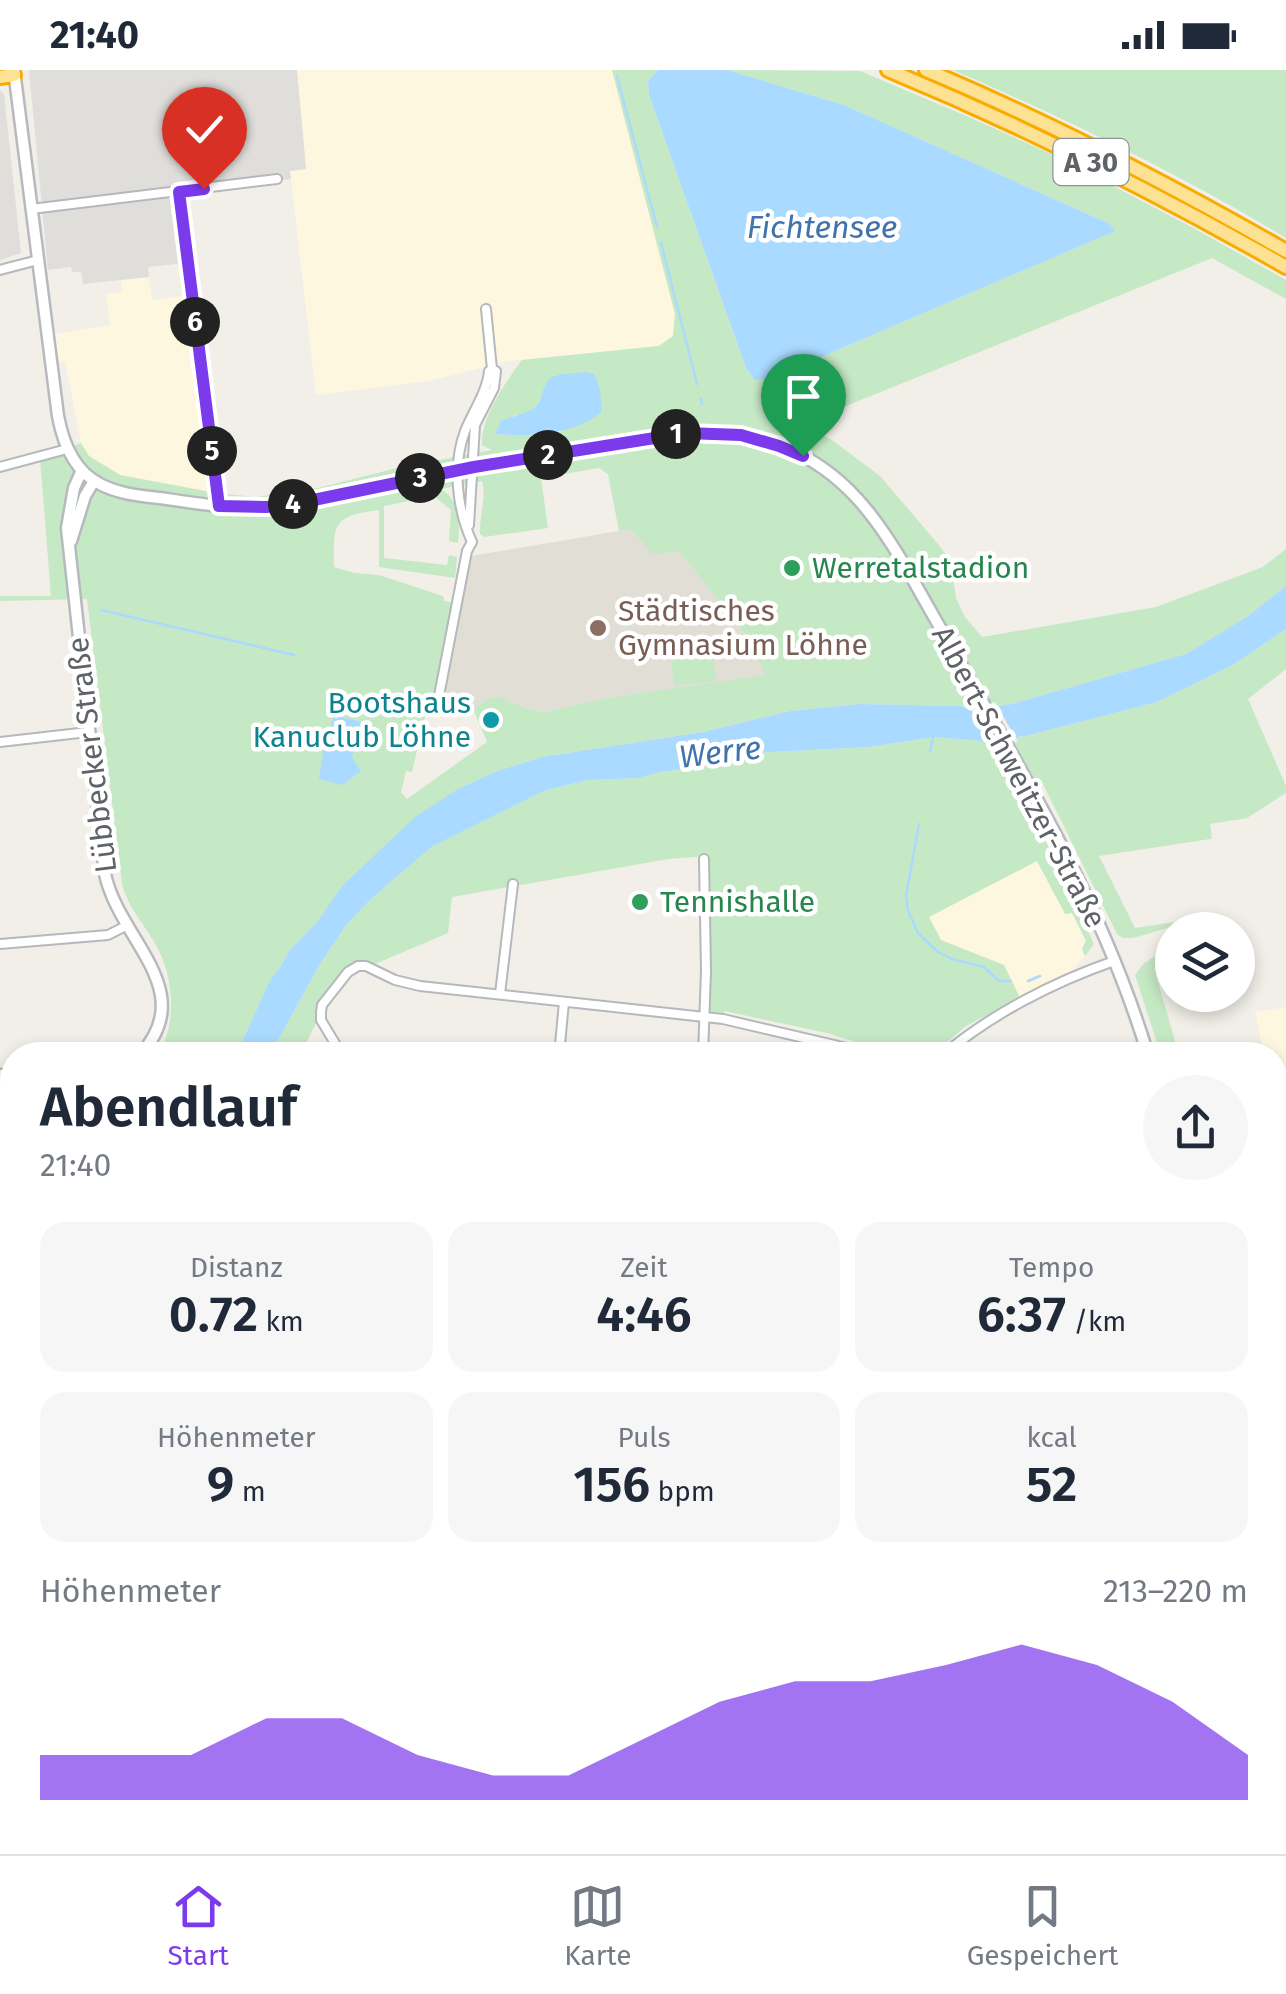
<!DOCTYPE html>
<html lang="de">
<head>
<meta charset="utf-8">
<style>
  :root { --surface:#fff; --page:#f6f6f7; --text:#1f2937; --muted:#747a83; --line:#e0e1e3; --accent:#7c3aed }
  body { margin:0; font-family:"Fira Sans",sans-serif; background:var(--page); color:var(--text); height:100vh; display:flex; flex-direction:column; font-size:38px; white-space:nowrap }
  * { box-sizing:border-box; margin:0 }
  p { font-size:32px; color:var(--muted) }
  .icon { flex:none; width:55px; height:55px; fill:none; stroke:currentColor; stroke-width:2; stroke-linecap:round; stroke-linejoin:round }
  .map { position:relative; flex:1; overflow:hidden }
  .details { position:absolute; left:0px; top:972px; width:1288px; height:812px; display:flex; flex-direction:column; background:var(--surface); border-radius:40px 40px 0 0; box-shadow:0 5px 15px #0003 }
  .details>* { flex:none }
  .buttons { position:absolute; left:1155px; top:842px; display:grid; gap:20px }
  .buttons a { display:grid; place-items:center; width:100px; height:100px; border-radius:50%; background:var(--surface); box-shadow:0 5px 15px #0003; font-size:50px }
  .pin { position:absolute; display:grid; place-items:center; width:85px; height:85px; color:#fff; margin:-102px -42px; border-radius:50% 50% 50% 0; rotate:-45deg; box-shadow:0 0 10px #0007 }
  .pin .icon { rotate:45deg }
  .km { position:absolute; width:50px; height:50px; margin:-25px; border-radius:50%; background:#222; color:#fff; font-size:28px; line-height:50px; text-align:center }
  .round { display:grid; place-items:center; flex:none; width:105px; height:105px; border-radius:52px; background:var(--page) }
  .overview { display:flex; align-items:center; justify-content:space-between; height:170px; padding:0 40px }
  h1 { font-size:55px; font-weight:600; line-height:75px }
  .metrics { display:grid; grid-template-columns:repeat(3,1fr); gap:15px; height:170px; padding:10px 40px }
  .metrics div { display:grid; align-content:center; border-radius:25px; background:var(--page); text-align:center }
  .metrics b { font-size:50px; font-weight:600 }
  .metrics small { font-size:28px; font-weight:400 }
  .metrics p { font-size:28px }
  .chart { height:280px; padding:20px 40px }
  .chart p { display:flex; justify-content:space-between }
  .chart svg { width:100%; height:180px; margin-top:10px; fill:var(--accent); opacity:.7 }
  .status { display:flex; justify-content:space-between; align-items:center; height:70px; padding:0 50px; background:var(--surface); direction:ltr }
  .status svg { height:28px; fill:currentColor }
  .dock { display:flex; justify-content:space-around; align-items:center; height:140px; border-top:2px solid var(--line); background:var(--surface); font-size:28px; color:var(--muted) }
  .dock a { display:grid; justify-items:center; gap:5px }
  .dock .on { color:var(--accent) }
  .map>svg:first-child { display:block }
  .commercial { fill:#fef7e0 }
  .industrial { fill:#e0deda }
  .education { fill:#e1ded6 }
  .green { fill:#c5e8c5; fill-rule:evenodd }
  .water { fill:#aadaff }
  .pier { fill:#f1efe8 }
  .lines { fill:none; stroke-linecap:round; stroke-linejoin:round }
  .stream { stroke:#aadaff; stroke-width:2.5 }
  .street-casing { stroke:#b5b8bc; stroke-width:12 }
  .secondary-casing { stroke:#b6babf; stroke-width:15 }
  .highway-casing { stroke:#f9ab00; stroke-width:18 }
  .street { stroke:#fff; stroke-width:8 }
  .secondary { stroke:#fff; stroke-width:10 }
  .highway { stroke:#fde293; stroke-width:12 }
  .rail-casing { stroke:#b6b7b8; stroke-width:6 }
  .rail { stroke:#fff; stroke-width:2.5; stroke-dasharray:8; stroke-linecap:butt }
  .route-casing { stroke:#fff; stroke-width:20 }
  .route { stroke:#7c3aed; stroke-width:12 }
  .leisure-dot { fill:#2e9e5b; stroke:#fff; stroke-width:4 }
  .education-dot { fill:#8d6e63; stroke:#fff; stroke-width:4 }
  .culture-dot { fill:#0f9aa8; stroke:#fff; stroke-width:4 }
  .labels { text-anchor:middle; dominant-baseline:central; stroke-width:9; stroke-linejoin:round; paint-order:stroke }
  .shield { fill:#fff; stroke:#8f9295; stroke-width:2.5 }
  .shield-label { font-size:28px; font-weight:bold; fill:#5f6368 }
  .leisure-label { font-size:30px; fill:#27864d; stroke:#fff; text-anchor:start }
  .education-label { font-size:30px; fill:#785e54; stroke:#fff; text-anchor:start }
  .culture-label { font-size:30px; fill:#0d838f; stroke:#fff; text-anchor:end }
  .street-label { font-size:30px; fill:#5f6368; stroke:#fff }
  .water-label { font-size:32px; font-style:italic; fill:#4174aa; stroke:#fff }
</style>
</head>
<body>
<div class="status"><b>21:40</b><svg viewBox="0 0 49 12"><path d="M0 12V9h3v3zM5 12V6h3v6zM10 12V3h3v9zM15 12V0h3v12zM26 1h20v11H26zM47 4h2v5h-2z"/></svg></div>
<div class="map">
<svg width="1286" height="1784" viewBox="0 0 1286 1784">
  <rect width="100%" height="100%" fill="#f1efe8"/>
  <path class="commercial" d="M297,0H612L675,244L673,266L659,276L509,291L429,311L316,325L290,101L306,98Z
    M149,207L152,230L190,225L216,423L120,405L89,386L81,373L65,291H58L54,264L110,255L106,224L123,222L121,210Z
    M1037,791L1065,843L1072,842L1086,871L1082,879L1085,886L1069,903L1020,928L1004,895L941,870L929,847Z
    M1286,937V1079L1275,1081V985H1263L1256,942Z
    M12,1342V1440L0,1436V1345Z"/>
  <path class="industrial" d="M29,0H297L306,99L290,101L291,109L177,120L186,193L148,197L149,207L83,214L81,202H72L71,197L48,200Z
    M0,21L4,24L21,183L0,190Z
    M1286,1111V1351L1275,1352V1112Z
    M1275,1407H1286V1784H1227L1229,1773L1275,1772Z"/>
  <path class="education" d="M631,459L679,481L751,572L766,606L601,629L545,642L527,639L499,626L491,627L473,639L440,628L471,486Z"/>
  <path class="green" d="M612,0H658L648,11L649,25L746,298L755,309H770L1114,161L1110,154L844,35L727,0L860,1L971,48L1058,87L1197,160L1286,210V229L1212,188L846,336L808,354L807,357L832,370L880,406L938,474L950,490L956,528L965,547L982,567L1156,537L1263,497L1286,479V516L1248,546L1186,584L1012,634L970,640L961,636L859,634L790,641L703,662L542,687L497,701L458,719L342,816L316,853L288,882L281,896L270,910L236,985H158C177,954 174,908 157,877C145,855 128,838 122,814L87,529L0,531V526H51L40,389L81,373L89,386L120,405L216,423L256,427L318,418L393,399L492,380L482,375C480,349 507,310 522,290L659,276L673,266L675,244ZM545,316L561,362L509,365L495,364L513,346L526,344L536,336L542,327ZM599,398L608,404L619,461L631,459L653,484L679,481L751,572L765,605L601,629L545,642L527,639L499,626L491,627L473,639L487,672L407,729L401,722L406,701L412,702L427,637L434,635L440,628L461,534L444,531L443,526L379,505L354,503L334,497C333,453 333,446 379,440V497L455,508L457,487L449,485L447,495L384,488V436L434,426L451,440L449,471L458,473C460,453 460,430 441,419L482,411C487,425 479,447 480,464L484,467L548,458L541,408Z
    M953,0H1286V168C1180,104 1067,49 953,0Z
    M1286,559V599L1248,629L1286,716V723L1247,748L1210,754L1212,768L1210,769L1099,786L1135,858L1202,848L1133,868H1123L1117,864L1042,712L1018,721L1043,765L1094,874L1085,886L1082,879L1086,871L1072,843L1065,844L1037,791L929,847L941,870L1004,895L1020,928L966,956L932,985H896L883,977L882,981L831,964L725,941L723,943L709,941L706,786L668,789L452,827L448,863L375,894C337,895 316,957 300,985H270L320,894L347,854L371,829L430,777L546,720L589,710L639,708L661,702L713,695L753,683L870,677L934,667L981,671L1026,666L1157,632L1233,595Z
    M713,583L716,611L674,616L671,588Z
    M1172,875V885L1159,887L1160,896L1154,898L1179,985H1161L1135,905L1143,894Z
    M12,1164V1246L0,1247V1167Z
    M12,1280V1342L0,1345V1282Z
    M12,1645V1697L0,1702V1648Z
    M1003,1773V1772L1229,1773L1227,1784H1004Z"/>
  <path class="water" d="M658,0H727L844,35L1110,154L1115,161L770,309L755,310L746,298L649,25L648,11Z
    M585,302L594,304C600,314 602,330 601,342C574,365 529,367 495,364L501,351C513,345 528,345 537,335C543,328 542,319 547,312C553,302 574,304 585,302Z
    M1286,516V559L1233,595L1157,632L1026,666L981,671L934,667L870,677L753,683L713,695L661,702L639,708L589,710L546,720L431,777L371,829L347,854L320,894L270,985H236L270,910L281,896L288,882L316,853L342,816L415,747L458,719L497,701L542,687L703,662L790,641L859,634L961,636L970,640L1012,634L1186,584L1248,546Z
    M334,645L369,654L364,673L355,672L352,687L361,701L342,715L319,709L324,676Z"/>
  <path class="pier" d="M995,632L1018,672L991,675L968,634Z"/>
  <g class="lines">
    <path class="stream" d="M617,6L657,157
      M661,173L697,314
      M701,329L702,334
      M101,540L294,585
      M930,681L933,667
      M919,754L906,826L908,841L918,863L938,882L952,889L984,897L999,911H1011
      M1028,911L1040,906
      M1198,1772L1204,1784
      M779,1784L783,1772
      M1224,1784L1228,1772"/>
    <g class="street-casing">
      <path id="street" d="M179,122L219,436
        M31,139L277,109
        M0,200L38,190
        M0,397L67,379
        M469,455L475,355L494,318L496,301L492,299L486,239
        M437,636L467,481L472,472C457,439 452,396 465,361C473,341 487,322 489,301L492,299
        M0,672L88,662
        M0,874L108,865L126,856
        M500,924L513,814
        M342,985L321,950V942L322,935L348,902L358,896H366L395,910L420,916L723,949L877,985
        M559,985L564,932
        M703,985L706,901L704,789
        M943,985C991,944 1054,912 1114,891
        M12,1006V1035
        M0,1125L12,1123
        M0,1354L12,1351
        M0,1719L12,1739
        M543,1772L560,1784
        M30,1784L50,1772
        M171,1784L192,1772
        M272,1784L276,1772
        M604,1784L609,1772
        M728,1784L737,1772
        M799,1784L810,1772"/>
    </g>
    <g class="secondary-casing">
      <path id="secondary" d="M14,0L58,346C63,373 74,401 100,414C120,425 145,426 167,429C200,434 232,439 265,437C308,435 350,422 392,414C454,401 517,391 579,381C617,374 654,365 692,363C722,361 753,366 781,376C845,400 880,452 912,508C998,662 1097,815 1148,985
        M82,400L74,418L67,458L105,804C119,870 200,920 140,985
        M71,471L85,426L94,411
        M0,1005L12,1006
        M1275,1099L1286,1097
        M0,1442L12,1446
        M416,1784L423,1772"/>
    </g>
    <g class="highway-casing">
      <path id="highway" d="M888,0C1025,57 1157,123 1286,197
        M926,0C1050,52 1169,114 1286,181
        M0,7L14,5"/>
    </g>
    <use href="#street" class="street"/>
    <use href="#secondary" class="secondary"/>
    <use href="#highway" class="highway"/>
    <g class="rail-casing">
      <path id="rail" d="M1275,1365L1286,1364
        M1275,1387H1286
        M0,1497L12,1493
        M0,1522L12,1518
        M0,1548L12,1544
        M0,1568L12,1564
        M0,1597L12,1593
        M0,1617L12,1613"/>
    </g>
    <use href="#rail" class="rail"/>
  </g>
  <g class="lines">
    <g class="route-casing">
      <path id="route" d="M204,119L179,122L219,436L266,437L294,434L474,397L686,363L741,365L779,376L803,386"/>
    </g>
    <use href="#route" class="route"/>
  </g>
  <g class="leisure-dot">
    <circle cx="792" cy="498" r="10"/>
    <circle cx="640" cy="832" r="10"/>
  </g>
  <circle class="education-dot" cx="598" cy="558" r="10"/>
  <circle class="culture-dot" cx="491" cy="650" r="10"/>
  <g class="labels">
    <rect class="shield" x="1053.5" y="69" width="75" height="46" rx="8"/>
    <g class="shield-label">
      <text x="1091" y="92">A 30</text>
    </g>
    <g class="leisure-label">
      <text x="812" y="498">Werretalstadion</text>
      <text x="660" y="832">Tennishalle</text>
    </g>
    <g class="education-label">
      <text x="618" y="541">Städtisches<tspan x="618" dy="34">Gymnasium Löhne</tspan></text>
    </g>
    <g class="culture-label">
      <text x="471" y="633">Bootshaus<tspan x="471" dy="34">Kanuclub Löhne</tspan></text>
    </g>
    <g class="street-label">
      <text transform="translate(92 685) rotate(-97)">Lübbecker Straße</text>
      <text transform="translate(1019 707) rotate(62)">Albert-Schweitzer-Straße</text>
    </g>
    <g class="water-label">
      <text x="822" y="157">Fichtensee</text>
      <text transform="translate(720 682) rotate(-7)">Werre</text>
    </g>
  </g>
</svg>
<div class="buttons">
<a><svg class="icon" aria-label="layers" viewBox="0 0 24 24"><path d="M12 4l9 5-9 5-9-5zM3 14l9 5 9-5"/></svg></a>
</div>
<div class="pin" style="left:803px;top:386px;background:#1e9e55"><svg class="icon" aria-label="arrive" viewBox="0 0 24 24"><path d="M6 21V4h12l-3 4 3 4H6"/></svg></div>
<div class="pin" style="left:204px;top:119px;background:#d93025"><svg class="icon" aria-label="check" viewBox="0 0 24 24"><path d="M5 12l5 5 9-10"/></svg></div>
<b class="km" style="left:676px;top:364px">1</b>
<b class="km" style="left:548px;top:385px">2</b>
<b class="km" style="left:420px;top:408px">3</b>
<b class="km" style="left:293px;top:434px">4</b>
<b class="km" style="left:212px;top:381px">5</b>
<b class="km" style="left:195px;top:252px">6</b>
<section class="details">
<div class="overview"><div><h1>Abendlauf</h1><p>21:40</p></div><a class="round"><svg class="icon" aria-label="share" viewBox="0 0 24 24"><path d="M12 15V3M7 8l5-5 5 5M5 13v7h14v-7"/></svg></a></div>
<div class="metrics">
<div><p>Distanz</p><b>0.72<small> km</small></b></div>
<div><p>Zeit</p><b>4:46</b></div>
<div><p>Tempo</p><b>6:37<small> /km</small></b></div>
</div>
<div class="metrics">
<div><p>Höhenmeter</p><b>9<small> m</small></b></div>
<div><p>Puls</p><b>156<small> bpm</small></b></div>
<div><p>kcal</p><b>52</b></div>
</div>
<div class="chart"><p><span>Höhenmeter</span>213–220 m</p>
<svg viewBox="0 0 160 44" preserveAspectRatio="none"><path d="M0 44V33L10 33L20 33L30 24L40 24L50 33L60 38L70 38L80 29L90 20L100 15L110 15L120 11L130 6L140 11L150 20L160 33V44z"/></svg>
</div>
</section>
</div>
<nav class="dock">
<a class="on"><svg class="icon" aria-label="home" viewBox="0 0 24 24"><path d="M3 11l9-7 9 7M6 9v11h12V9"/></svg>Start</a>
<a><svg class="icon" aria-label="map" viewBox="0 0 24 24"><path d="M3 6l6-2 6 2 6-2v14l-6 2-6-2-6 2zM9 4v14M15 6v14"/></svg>Karte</a>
<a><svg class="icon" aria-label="saved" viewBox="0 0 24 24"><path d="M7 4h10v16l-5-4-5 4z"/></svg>Gespeichert</a>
</nav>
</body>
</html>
